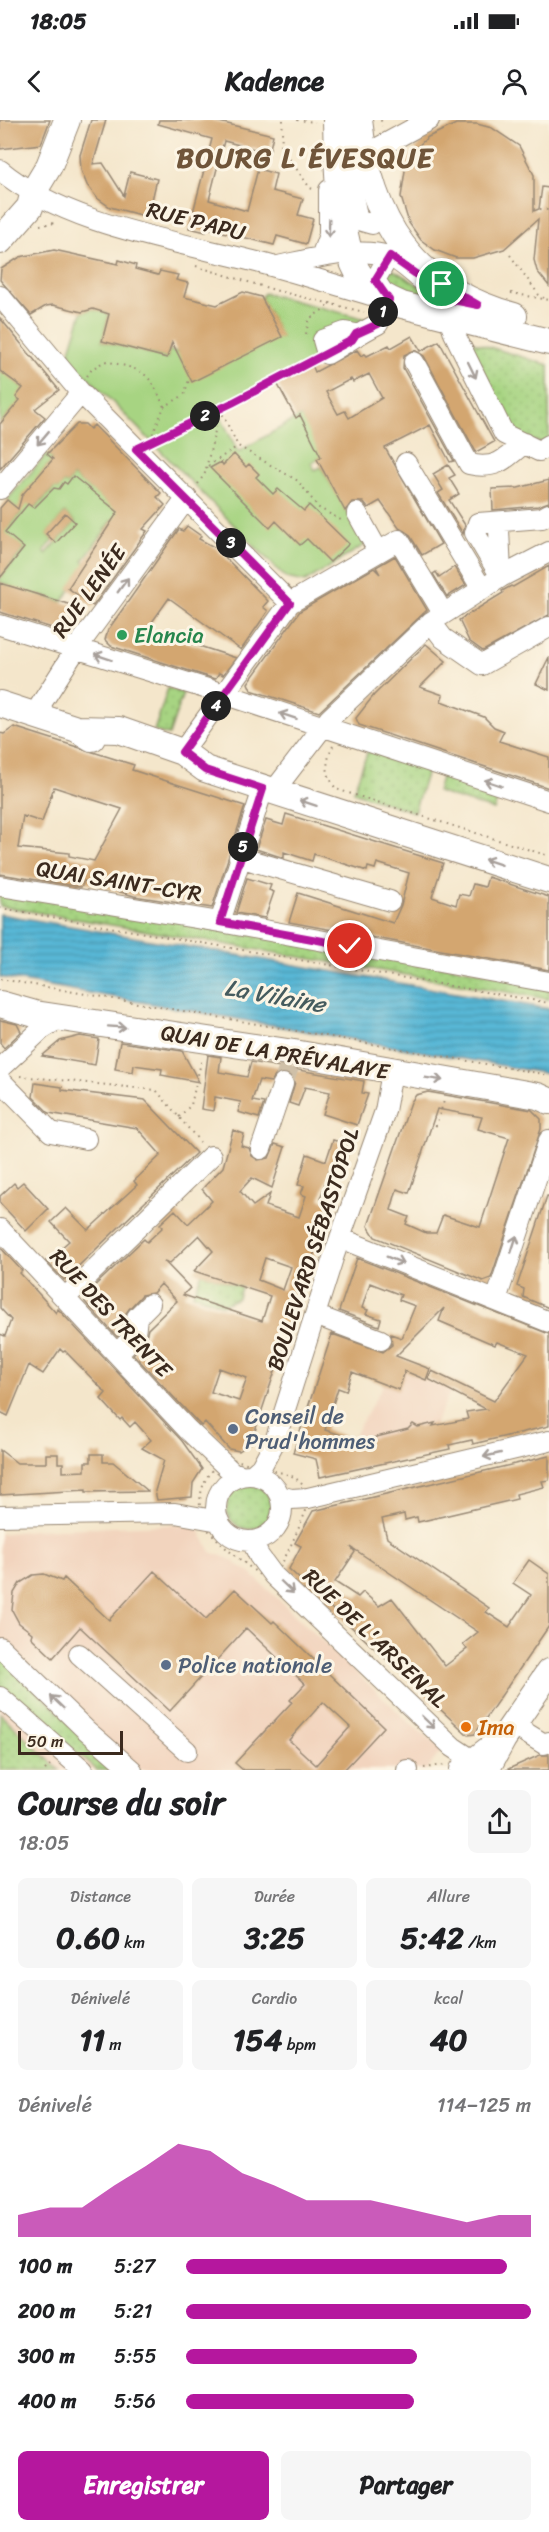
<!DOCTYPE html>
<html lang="fr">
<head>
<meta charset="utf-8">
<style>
  :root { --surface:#fff; --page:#f6f6f6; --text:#202124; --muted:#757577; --accent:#b5179e }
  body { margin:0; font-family:Sriracha,sans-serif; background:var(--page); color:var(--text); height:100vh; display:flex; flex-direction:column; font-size:22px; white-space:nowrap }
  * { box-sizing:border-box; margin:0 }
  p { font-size:20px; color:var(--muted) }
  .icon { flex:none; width:33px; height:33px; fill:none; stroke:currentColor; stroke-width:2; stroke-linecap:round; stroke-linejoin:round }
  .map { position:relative; height:1650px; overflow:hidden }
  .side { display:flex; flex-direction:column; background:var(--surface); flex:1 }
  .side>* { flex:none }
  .scale { position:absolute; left:18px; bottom:15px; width:105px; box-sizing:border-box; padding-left:6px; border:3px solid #3b2a1e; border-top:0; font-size:16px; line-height:21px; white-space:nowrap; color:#3b2a1e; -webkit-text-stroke:4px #fcf5e5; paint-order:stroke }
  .pin { position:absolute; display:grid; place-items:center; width:51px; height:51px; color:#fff; margin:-26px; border:3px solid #fff; border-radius:50%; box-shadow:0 2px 6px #0007 }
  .km { position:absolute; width:30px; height:30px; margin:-15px; border-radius:50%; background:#222; color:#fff; font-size:16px; line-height:30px; text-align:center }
  .round { display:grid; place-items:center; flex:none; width:63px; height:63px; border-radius:9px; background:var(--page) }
  .overview { display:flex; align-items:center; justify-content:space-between; height:102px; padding:0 18px }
  h1 { font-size:33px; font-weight:700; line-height:45px }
  .metrics { display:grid; grid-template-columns:repeat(3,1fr); gap:9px; height:102px; padding:6px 18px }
  .metrics div { display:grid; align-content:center; border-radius:9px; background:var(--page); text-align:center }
  .metrics b { font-size:30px; font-weight:700 }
  .metrics small { font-size:16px; font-weight:400 }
  .metrics p { font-size:16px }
  .chart { height:168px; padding:12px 18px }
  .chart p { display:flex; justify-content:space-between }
  .chart svg { width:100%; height:108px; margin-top:6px; fill:var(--accent); opacity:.7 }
  .cta { display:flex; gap:12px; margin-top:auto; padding:12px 18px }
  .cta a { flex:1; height:69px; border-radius:9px; background:var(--accent); color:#fff; font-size:24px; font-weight:700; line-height:69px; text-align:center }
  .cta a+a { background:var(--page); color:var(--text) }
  ul { padding:0 18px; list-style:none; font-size:20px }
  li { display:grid; grid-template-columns:96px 72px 1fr; align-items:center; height:45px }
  li i { height:15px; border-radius:8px; background:var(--accent) }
  .status { display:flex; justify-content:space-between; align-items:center; height:42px; padding:0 30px; background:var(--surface); direction:ltr }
  .status svg { height:16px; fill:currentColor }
  header { display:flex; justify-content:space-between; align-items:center; height:78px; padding:0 18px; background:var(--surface); font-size:27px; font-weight:700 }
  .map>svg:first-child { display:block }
  .built { fill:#f2d4be }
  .grass { fill:url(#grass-dots); stroke:#717f50; stroke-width:1.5 }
  .garden { fill:#a7d482; stroke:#717f50; stroke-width:1.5; fill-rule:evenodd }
  .water { fill:url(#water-rules); stroke:#4a707a; stroke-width:1.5 }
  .building { fill:#d3a66f; fill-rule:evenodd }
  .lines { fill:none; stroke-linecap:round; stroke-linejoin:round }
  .minor-tunnel { stroke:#cfc0a8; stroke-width:20; stroke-dasharray:20 10; stroke-linecap:butt }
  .minor-casing { stroke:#988874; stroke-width:22 }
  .major-casing { stroke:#988874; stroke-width:28 }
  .path { stroke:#988874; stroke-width:2; stroke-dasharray:1.5 4.5; stroke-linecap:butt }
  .minor { stroke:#fff; stroke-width:20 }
  .major { stroke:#fff; stroke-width:26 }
  .oneway { stroke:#a79f9a }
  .route-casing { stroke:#fff; stroke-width:12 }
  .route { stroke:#b5179e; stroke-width:8 }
  .leisure-dot { fill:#2e9e5b; stroke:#fcf5e5; stroke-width:2 }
  .service-dot { fill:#5c6f8a; stroke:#fcf5e5; stroke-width:2 }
  .food-dot { fill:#e8710a; stroke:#fcf5e5; stroke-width:2 }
  .labels { text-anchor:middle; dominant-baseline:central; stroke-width:6; stroke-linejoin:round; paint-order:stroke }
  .street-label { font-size:22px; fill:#3b2a1e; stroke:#fcf5e5 }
  .leisure-label { font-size:22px; fill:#27864d; stroke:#fcf5e5; text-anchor:start }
  .service-label { font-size:22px; fill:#4e5e75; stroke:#fcf5e5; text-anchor:start }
  .food-label { font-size:22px; fill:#c56008; stroke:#fcf5e5; text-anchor:start }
  .water-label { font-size:24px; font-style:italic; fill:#455b5e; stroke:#fcf5e5 }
  .district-label { font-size:28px; font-weight:bold; letter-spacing:1.5px; fill:#70553a; stroke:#fcf5e5 }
</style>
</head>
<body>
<div class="status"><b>18:05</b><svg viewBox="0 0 49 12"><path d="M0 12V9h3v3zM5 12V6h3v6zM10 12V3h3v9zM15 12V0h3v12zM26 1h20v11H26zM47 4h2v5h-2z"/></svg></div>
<header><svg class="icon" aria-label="back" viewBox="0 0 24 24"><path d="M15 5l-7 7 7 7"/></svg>Kadence<svg class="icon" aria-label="person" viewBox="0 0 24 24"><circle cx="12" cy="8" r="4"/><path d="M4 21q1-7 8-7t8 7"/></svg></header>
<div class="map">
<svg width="549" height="1650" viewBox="0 0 549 1650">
  <defs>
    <pattern id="grass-dots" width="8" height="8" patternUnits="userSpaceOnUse" patternTransform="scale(1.5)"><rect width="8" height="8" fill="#a7d482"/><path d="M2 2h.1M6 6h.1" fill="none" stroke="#91b670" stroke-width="1.8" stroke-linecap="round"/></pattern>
    <pattern id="water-rules" width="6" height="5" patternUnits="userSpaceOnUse" patternTransform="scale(1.5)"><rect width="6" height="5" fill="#58b7d6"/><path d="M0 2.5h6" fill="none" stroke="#4a95ad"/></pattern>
  </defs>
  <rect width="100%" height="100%" fill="#fcf5e5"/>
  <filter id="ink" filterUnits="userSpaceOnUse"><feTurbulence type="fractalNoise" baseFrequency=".0167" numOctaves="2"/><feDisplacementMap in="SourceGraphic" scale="12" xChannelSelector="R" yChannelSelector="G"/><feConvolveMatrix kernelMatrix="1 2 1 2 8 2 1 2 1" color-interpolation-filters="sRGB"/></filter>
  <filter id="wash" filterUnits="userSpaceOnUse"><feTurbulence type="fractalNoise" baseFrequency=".008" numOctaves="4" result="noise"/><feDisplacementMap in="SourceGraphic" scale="24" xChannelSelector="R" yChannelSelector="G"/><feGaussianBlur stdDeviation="1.35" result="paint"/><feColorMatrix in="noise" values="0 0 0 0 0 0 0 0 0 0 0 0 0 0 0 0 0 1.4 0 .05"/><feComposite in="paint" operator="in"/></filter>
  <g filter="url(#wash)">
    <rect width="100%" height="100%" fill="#f4e6cb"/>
    <path class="built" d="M391,1246L451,1270L431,1312L428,1313L432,1334L361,1349L353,1317L384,1264Z
      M196,1404L211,1432L229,1439L249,1452L414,1607L443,1628L427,1650H0V1414L34,1410Z"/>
    <path class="grass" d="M392,149L443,180L465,189L397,175L384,156Z
      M456,217L549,245V325L504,314Z
      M168,568L183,573L169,615L154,611Z
      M369,628L428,648L414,692L353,672Z
      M442,654L500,673L494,690L437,672Z
      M0,763L549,865V879L0,786Z
      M202,1153L241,1167L238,1178L223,1185L193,1174Z
      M227 1387a22 22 0 1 1 44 0a22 22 0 1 1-44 0Z
      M0,1535L120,1650H97L0,1568Z
      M0,1593L59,1650H0Z"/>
    <path class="garden" d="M264,173L370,200L327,234L216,287L238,332L301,296L326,334L311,343L315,350L321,347L366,424L305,462L286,458L68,237L82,192L93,189L109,194L102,221L167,238L169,230L177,232L281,217L261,177Z
      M0,249L23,268L21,280L0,304Z
      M47,334L53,339L22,378L35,388L55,367L58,369L64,362L67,364L73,356L125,396L120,403L113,399L83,441L88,445L62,482L39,474L37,477L24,470L22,478L10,474L12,467L0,462V458L24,429L4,412L21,393L7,380ZM65,393L75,402L46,434L44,431L53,421L47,414Z"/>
    <path class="water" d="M0,794L549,889V954L0,857Z"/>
    <g id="blocks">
      <path class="building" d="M0,0H50L41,24L0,29Z
        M91,0H106L93,44L103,43L124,76L130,52L157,59L148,97L110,87L97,78L87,65L81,50L80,35Z
        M159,0H211L273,15L269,33L224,21L209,80L247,91L258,49L276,54L272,71L303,79L298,95L313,99L306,124L277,116L274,125L207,108L206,112L189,108L212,19L158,4Z
        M456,4H477L492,8L519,26L534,55V91L539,89L542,67L549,68V166L537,151L534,140L538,99L504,129L473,138H456L435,130L421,120L409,103L401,77L406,44L415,29L428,17Z
        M54,130L118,144L119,140L136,145L135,149L158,155L160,151L178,155L176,160L188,163L184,177L217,185L243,172L261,177L282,217L192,262L172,222L167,238L102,221L109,194L93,189L82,192L53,185L46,186L31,195L0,160L1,149L20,137Z
        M0,198L59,270L35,289L45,297L0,349V304L20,280L16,277L23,268L0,251Z
        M412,216L421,231L439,221L494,322L476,332L424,236L415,230L404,235L403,248L454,341L450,342L430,305L385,328L441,424L422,435L409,414L399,408L380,381L368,388L363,382H352L345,391L317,339L321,337L300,295L296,298L277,263L312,245L315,252L357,230L361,236L365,234L367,236L389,225L391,228ZM369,254L382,278L349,298L345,291L338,294L326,272L351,259L353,262Z
        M77,304H85L90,309L94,305L161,373L157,377L165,385L143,409L147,411L93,486L68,468L118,392L73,356L67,364L64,362L59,369L54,368L34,388L28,384L5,412L24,428L0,458V388L7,380L18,389L22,375L53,339L47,334Z
        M234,334L246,347L249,344L259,354L256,357L273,374L278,369L304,391L309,385L349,424L330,442L307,419L300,425L276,401L270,408L210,348L221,342L223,345Z
        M448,345L455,355L449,358L459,374L449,380L465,405L463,414L438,373L443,370L433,354Z
        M549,360V382L538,386L493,390L492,369L518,368Z
        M65,393L75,402L56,423L46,414Z
        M187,406L201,416L199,419L216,428L268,481L263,487L268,491L241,530L169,478L147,509L236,538L223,555L219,553L215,559L111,526L105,520L108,510L179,409L183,411Z
        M395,436L427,490L319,592L251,570L248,563L300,491L374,448L380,454L376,447Z
        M549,446V495L483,531L469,521L459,500L503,473L502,471L511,466L513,467Z
        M454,447L466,465L447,477L433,454L436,452L439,457Z
        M0,463L81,488L76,506L72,511L65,512L0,492Z
        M426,524L446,541L420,567L443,575L441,581L484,597L494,607L504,611L499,621L549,637V668L359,605L356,598L374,575Z
        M549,537V570L536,564Z
        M14,607L134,645L132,650L245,686L212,788L134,776L84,761L81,767L0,754V613L4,614ZM54,667L122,689L94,741L69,736V733L18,728L23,696L42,702Z
        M286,694L443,743L432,777L456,785L459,774L469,776L473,764L485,767L488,757L549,777V850L289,802L298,773L393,803L401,785L409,753L377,743L375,749L368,747L367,751L314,734L312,741L284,732V738L256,729L266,700L283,705Z
        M247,758L271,765L269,770L274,772L265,798L236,793Z
        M0,900L17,904L21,912L4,928L0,923Z
        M80,916L99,919L95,945L42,936L60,921Z
        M120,922L182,931L199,962L161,955L162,949L134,945L133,952L115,949Z
        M208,935L221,937L219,952L247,957L251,942L364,961L362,973L368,974L357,1005L323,994L330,972L305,967L298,986L289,983L295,962L286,953L276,955L271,962L259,960L252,981L264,983L259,998L238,992L241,982L215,977L213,991L201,989Z
        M35,963L62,967V970L145,980L196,1033L64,1160L46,1141L69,1121L51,1102L66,1088L88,1110L137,1065L134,1061L161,1035L137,1008L49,993L33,977Z
        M428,972L532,990L541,999V1009L491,1158L483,1161L375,1117L368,1106L411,982L416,975ZM437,989L482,997L478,1009L509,1018L480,1107L443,1095L436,1113H426L406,1104L409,1097L391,1090L397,1069L409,1073Z
        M233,1010L244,1014L241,1026L249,1028L252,1036L258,1040L269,1038L275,1024L285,1027L272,1068L252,1058L240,1071L253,1086L270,1074L266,1086L299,1097L306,1076L301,1074L304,1066L298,1065L307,1034L326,1041L333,1020L350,1025L344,1047L332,1043L320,1079L331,1083L251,1323L239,1331L229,1329L205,1302L201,1306L133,1234L144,1223L148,1209L177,1181L161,1164L153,1173L142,1175L129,1189L122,1199L124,1210L117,1217L85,1182V1175L144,1119L147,1122L163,1107L160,1104L175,1090L188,1104L212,1081L202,1069L223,1047ZM199,1115L213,1131L194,1151L270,1176L262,1201L183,1175L190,1168L164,1141L170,1143ZM265,1138L291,1147L283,1170L258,1160ZM219,1248L247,1258L239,1281L211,1272Z
        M23,1062L48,1089L26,1111L0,1083V1076L14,1063L17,1067Z
        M547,1076H549V1188L523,1177L524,1169L517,1166Z
        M0,1127L22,1151L20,1153L56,1193L58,1189L182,1321L202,1349L193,1363L192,1377L157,1380L155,1371L164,1340L142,1328L151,1320L135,1302L130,1307L122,1298L120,1300L101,1279L106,1273L65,1231L63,1232L60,1229L43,1254L29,1245L8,1296L0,1292V1214L5,1216L11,1200L0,1188Z
        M357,1138L549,1214V1306L473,1324L472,1320L449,1325L450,1329L320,1357L316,1339L293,1333L332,1214L383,1232L392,1225L391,1214L402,1218L415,1186L399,1180L401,1175L370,1163L362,1188L368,1190L366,1194L381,1199L379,1206L339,1191ZM444,1188L439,1201L495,1225L497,1222L528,1234L494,1281L432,1251L428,1259L486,1289L466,1292L468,1299L433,1306L435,1303L418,1307L413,1304L408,1309L361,1321L325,1310L338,1268L346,1271L352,1252L399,1270L405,1251L426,1260L430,1249L396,1236Z
        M0,1330L17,1343H46V1334H58V1343H63V1352L85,1351V1342H91V1334H103V1342H113L148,1371L86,1372V1370L0,1375Z
        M549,1336V1360L542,1361L544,1367L516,1374L517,1379L418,1402L417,1397L405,1400L404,1394L382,1399L387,1418L489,1488L486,1492L509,1507L531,1475L513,1463L529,1440L549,1454V1506L475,1614L468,1615L289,1449L301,1426L295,1423L313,1391ZM351,1427L478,1512L463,1524L467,1529L445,1546L392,1478L379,1486L363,1472L358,1477L335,1462L355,1432Z
        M154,1451L206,1499L235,1469L272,1503L274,1501L384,1607L344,1650H243L235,1643L292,1582L290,1580L305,1564L246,1508L170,1591L80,1507L53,1538L31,1517L32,1513L19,1503L12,1490L14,1473L20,1463L33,1455L44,1454L62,1461L64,1458L109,1500ZM323,1582L350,1607L316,1645L289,1620Z
        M540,1635H549V1650H506Z"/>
    </g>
  </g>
  <g filter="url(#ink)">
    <use href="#blocks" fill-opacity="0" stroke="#988874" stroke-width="1.5"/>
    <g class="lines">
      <path class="minor-tunnel" d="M283,964L289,947"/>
      <g class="minor-casing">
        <path id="minor" d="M363,36L429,0
          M0,50C66,105 172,120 253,141C296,152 338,166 381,178
          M347,50L358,100L372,104L383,94
          M321,137L329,115V70
          M278,146C308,140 357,126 388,136C402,141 416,157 429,166
          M0,176L81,273L290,483
          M387,178L375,160L389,136
          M449,196L454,213L504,314L539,331L549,325
          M356,214L345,212L323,220L327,234C345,224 359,213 378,204L389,180
          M414,242L469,344C495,350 505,340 524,323
          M406,343L482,469
          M0,369L81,273
          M357,393L378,431
          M499,409L501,454
          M501,457L475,413L478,403L542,398L549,394
          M431,502L443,518L482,545L549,507
          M0,505L224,574L549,681
          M34,595L76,529L187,378
          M182,632L290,483L399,420L443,493
          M273,672L329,599L431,502L501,457L549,432
          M239,737L390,781
          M0,766L220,802L549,862
          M220,802L263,669
          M0,948L42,909L60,898
          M0,960L51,1012L86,1019
          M261,1029L283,964
          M0,1109L187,1309L232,1352L241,1355
          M340,1118L549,1202
          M65,1178L211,1036
          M496,1180L549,1020
          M315,1195L381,1220
          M117,1234L135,1215L137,1197L150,1184
          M216 1388a33 33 0 1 1 66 0a33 33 0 1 1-66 0Z
          M252,1355L261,1347L275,1321L334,1135L385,991L392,952
          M280,1376L291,1379L308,1378L549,1321
          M0,1396L175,1393L219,1401
          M252,1421L259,1436L273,1455L453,1627L485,1648
          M0,1527L85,1609L132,1650
          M79,1534L187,1631
          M0,1577L83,1650
          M513,1605L544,1624L549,1622
          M407,1650H408"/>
      </g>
      <g class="major-casing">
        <path id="major" d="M336,0C337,39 338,127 361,157C371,170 387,179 402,185L549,222
          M359,0C370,101 412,168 514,196
          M0,121L30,87L34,71L49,46L67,0
          M0,584L77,609L92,618
          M77,609L119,610L182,632L205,649L549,760
          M0,884L35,894L294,933L538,976L549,981
          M463,1650L496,1624
          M486,1650L503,1619L549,1552"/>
      </g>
      <path class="path" d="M283,0L281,27L310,68L313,69
        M297,0L315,2
        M381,0L382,6
        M540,89L548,90
        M40,105L55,103
        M510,135L539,175L544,178
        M196,146L278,171L364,192
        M511,173L549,180
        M306,214L309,199L330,185L331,180
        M87,256L92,249L105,241C143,250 149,250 164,287L151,318
        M164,287L184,275L190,257
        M220,289L238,326L298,361L319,388L341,400
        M152,320L232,283L314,241
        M208,346L238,326
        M198,364L205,353L220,290
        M333,626C325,643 325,653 336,669L549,736
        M0,788L549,883
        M0,859L549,955
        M20,956L156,970L200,1022
        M179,997L191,985L202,938
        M431,1007L435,1008L444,981
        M228,1338L290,1355C300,1360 308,1369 309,1381C309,1387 285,1439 280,1447C277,1452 271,1456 266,1460L228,1430L201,1403C197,1376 202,1351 228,1338Z
        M424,1648L445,1645
        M45,1650L50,1645"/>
      <use href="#minor" class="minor"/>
      <use href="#major" class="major"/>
    </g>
    <defs><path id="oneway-shaft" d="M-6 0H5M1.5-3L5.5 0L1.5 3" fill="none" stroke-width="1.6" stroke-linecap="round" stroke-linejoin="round" transform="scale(1.5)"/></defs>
    <g class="oneway">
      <use href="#oneway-shaft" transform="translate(329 108) rotate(92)"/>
      <use href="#oneway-shaft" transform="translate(472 250) rotate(64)"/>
      <use href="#oneway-shaft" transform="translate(43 318) rotate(130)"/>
      <use href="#oneway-shaft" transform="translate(123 465) rotate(-54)"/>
      <use href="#oneway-shaft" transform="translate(103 537) rotate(-162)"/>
      <use href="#oneway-shaft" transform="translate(288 596) rotate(-162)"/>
      <use href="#oneway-shaft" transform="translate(493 663) rotate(-162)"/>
      <use href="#oneway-shaft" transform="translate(308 683) rotate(-162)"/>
      <use href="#oneway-shaft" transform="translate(493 742) rotate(-162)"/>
      <use href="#oneway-shaft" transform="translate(117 907) rotate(4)"/>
      <use href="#oneway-shaft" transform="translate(434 959) rotate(9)"/>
      <use href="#oneway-shaft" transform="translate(514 1124) rotate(-72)"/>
      <use href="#oneway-shaft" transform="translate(395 1140) rotate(22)"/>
      <use href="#oneway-shaft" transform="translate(492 1335) rotate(167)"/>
      <use href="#oneway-shaft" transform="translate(287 1467) rotate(44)"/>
      <use href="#oneway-shaft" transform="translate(57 1582) rotate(-136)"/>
      <use href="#oneway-shaft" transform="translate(428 1602) rotate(44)"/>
    </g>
  </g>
  <g class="lines" filter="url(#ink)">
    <g class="route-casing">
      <path id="route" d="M350,826L220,802L263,669L205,650L182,632L290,483L136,329L232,283L352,220L356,214L378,204L389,180L375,160L390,136L453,180L478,185L442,164"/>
    </g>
    <use href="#route" class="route"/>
  </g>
  <circle class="leisure-dot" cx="122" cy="515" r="6"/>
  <g class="service-dot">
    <circle cx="233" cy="1309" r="6"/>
    <circle cx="166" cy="1545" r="6"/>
  </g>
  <circle class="food-dot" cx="466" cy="1607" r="6"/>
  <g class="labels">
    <g class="street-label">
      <text transform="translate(196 101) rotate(14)">RUE PAPU</text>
      <text transform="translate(89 471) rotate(-54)">RUE LENÉE</text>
      <text transform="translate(119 761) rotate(9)">QUAI SAINT-CYR</text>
      <text transform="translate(275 932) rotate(10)">QUAI DE LA PRÉVALAYE</text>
      <text transform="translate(313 1129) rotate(-72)">BOULEVARD SÉBASTOPOL</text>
      <text transform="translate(111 1193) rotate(47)">RUE DES TRENTE</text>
      <text transform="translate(375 1518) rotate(44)">RUE DE L'ARSENAL</text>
    </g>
    <g class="leisure-label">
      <text x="134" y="515">Elancia</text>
    </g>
    <g class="service-label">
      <text x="245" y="1296">Conseil de<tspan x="245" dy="25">Prud'hommes</tspan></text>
      <text x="178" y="1545">Police nationale</text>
    </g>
    <g class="food-label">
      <text x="478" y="1607">Ima</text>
    </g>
    <g class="water-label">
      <text transform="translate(275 876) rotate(10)">La Vilaine</text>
    </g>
    <g class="district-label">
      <text x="305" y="37">BOURG L'ÉVESQUE</text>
    </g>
  </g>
</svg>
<div class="scale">50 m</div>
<div class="pin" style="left:442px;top:164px;background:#1e9e55"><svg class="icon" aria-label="arrive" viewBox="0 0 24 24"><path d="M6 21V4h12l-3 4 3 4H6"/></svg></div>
<div class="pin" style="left:350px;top:826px;background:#d93025"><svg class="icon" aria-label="check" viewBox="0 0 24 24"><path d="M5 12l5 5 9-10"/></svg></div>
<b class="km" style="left:383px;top:192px">1</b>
<b class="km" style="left:205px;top:296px">2</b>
<b class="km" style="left:231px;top:423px">3</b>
<b class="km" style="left:216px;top:586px">4</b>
<b class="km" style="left:243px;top:727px">5</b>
</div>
<section class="side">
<div class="overview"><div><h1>Course du soir</h1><p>18:05</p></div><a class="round"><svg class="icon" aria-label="share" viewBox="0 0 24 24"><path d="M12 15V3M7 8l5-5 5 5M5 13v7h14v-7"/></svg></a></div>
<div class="metrics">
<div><p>Distance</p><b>0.60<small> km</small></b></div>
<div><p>Durée</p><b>3:25</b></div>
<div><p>Allure</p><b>5:42<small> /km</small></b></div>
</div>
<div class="metrics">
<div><p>Dénivelé</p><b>11<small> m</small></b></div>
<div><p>Cardio</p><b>154<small> bpm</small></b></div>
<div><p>kcal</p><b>40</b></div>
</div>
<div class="chart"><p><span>Dénivelé</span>114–125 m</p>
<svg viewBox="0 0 160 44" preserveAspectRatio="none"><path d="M0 44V35L10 32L20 32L30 23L40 15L50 6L60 9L70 18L80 23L90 29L100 29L110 29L120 32L130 35L140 38L150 35L160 35V44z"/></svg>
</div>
<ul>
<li><b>100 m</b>5:27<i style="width:93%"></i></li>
<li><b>200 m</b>5:21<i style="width:100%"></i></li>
<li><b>300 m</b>5:55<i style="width:67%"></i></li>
<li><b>400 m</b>5:56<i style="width:66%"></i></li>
</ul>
<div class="cta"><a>Enregistrer</a><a>Partager</a></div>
</section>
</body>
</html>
